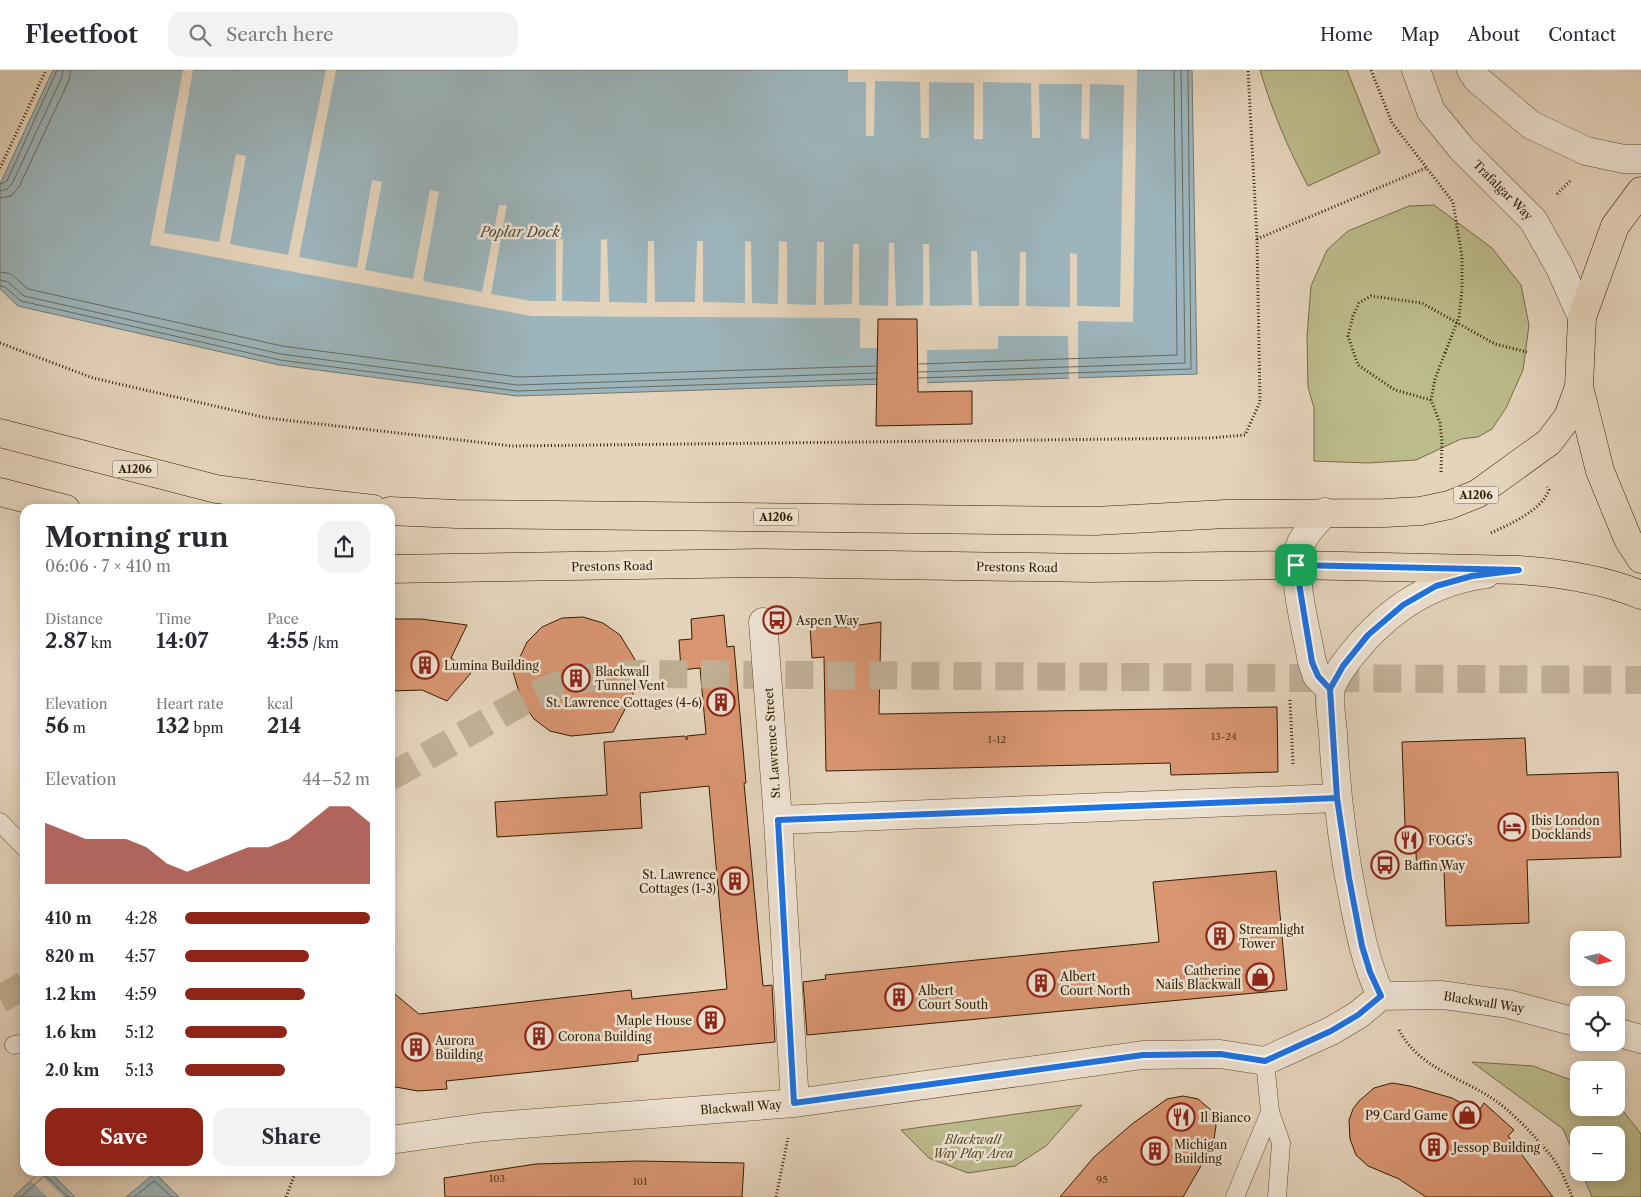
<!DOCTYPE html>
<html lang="en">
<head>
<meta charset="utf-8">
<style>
  :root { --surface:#fff; --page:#f2f2f3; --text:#2b2b33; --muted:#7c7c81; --line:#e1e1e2; --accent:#8f2418 }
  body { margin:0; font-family:"Libre Caslon Text",serif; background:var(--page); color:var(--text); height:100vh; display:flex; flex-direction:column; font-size:19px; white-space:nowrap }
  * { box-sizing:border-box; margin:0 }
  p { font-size:16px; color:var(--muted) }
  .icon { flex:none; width:28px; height:28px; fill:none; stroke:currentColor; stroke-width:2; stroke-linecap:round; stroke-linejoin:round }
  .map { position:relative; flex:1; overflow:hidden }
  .sheet { position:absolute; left:20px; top:434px; width:375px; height:672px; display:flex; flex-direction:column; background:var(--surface); border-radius:15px; box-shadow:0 2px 12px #0003 }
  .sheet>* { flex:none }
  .needle { width:32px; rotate:98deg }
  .fabs { position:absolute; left:1570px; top:861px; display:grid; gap:10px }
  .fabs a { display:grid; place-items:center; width:55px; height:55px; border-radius:10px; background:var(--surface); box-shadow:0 2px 12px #0003; font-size:25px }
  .pin { position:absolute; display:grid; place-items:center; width:42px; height:42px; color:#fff; margin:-21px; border-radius:10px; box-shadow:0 2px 8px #0006 }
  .round { display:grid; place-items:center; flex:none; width:52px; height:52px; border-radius:15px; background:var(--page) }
  .summary { display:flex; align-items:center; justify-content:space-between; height:85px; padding:0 25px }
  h1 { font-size:28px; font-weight:800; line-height:38px }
  .metrics { display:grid; grid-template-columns:repeat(3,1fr); gap:8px; height:85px; padding:5px 25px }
  .metrics div { display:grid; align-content:center }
  .metrics b { font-size:21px; font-weight:800 }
  .metrics small { font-size:14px; font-weight:400 }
  .metrics p { font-size:14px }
  .chart { height:140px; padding:10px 25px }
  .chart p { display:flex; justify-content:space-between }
  .chart svg { width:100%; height:90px; margin-top:5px; fill:var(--accent); opacity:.7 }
  .primary-button { display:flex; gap:10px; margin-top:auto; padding:10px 25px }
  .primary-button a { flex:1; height:58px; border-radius:15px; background:var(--accent); color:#fff; font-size:20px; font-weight:800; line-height:58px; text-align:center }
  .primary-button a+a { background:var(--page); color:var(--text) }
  ul { padding:0 25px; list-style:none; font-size:16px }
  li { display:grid; grid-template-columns:80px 60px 1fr; align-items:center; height:38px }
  li i { height:12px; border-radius:6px; background:var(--accent) }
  header { display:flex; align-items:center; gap:30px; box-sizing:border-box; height:70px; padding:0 25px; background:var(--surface); border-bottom:1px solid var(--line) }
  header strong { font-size:24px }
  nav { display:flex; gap:28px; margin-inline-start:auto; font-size:18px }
  .search { width:350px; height:45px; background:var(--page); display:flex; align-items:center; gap:12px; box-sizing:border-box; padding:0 18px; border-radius:15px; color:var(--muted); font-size:19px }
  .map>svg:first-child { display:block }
  .green { fill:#bcbb8c; stroke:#776c46 }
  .water { fill:#9cb5bc; stroke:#727971 }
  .pier { fill:#e5d4bc }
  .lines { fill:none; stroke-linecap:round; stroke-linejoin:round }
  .shore { stroke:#676a5e; stroke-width:1 }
  .building { fill:#d99672; stroke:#321e00 }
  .trunk-tunnel { stroke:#c1b096; stroke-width:28; stroke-dasharray:28 14; stroke-linecap:butt }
  .service-casing { stroke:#5f4c2f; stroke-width:19 }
  .minor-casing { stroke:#5f4c2f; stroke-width:29 }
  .tertiary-casing { stroke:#5f4c2f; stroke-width:29 }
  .primary-casing { stroke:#321e00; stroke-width:29 }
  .path { stroke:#321e00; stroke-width:3; stroke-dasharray:1 2.5; stroke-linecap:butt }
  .service { stroke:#eee3d3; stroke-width:18 }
  .minor { stroke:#eee3d3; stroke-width:28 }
  .tertiary { stroke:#eee3d3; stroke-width:28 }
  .primary { stroke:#e5d4bc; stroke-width:28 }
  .path-bridge { stroke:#321e00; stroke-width:3; stroke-dasharray:1 2.5; stroke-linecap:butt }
  .route-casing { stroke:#fff; stroke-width:10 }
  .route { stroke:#1a73e8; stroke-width:6 }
  .labels { text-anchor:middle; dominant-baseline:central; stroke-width:5; stroke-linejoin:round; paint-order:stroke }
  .number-label { font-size:10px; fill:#5c3c1c }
  .shield { fill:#eee3d3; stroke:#6a593f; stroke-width:1 }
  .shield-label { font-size:11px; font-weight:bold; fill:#321e00 }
  .street-label { font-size:12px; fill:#321e00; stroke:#eee3d3 }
  .poi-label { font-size:12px; fill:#321e00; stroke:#eee3d3; text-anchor:start }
  .park-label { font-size:12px; font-style:italic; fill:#5b4d2a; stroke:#eee3d3 }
  .water-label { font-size:14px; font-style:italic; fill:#524b38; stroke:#eee3d3 }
</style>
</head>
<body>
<header>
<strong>Fleetfoot</strong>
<div class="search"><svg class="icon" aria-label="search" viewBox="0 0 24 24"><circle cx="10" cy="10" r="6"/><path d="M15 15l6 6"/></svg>Search here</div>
<nav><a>Home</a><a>Map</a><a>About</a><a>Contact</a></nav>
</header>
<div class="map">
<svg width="1641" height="1127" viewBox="0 0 1641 1127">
  <rect width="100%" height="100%" fill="#e5d4bc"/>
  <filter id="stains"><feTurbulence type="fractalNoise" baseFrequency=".004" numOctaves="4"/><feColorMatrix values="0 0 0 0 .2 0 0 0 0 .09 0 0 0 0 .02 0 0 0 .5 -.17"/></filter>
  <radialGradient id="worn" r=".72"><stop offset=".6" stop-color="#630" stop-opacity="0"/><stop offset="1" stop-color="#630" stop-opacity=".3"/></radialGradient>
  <path class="green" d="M1260,0H1347L1380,83L1308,116C1288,78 1272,41 1260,0Z
    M1434,135L1492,178L1521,215L1529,255L1523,300L1506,338L1492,359L1478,367L1461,369L1416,390L1368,393L1314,391V338L1308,317L1307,266L1311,216L1327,180L1348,161L1409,136Z
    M1472,992L1533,996L1579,1013V1038H1616V1032L1641,1064V1127H1592L1582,1103L1616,1102V1065H1579V1096L1563,1059Z
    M1082,1035L1046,1076L1015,1096L968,1103L929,1088L901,1060Z"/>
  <path class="water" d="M53,0H1192L1197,304L517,326L279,295L18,236L0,219V114Z
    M41,1101H49L75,1127H13Z
    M155,1103L179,1127H126Z"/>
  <path class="pier" d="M183,0H193L164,163L219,172L236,84L246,86L230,174L288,185L326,0H336L299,187L357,198L372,110L382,112L365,200L413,209L430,120L439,122L423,211L482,222L499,135H507L491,224L532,231H556V170L563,169L562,231L600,232L601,170L607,169L609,232L647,233L648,171H654L655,232H695L697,171H703V232L745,233V171L751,172L752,233L778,234L779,171L787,172V234L816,235L817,172H824V235L852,234L853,174H859V235L888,236L889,173H894L896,236L923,235V174H929L930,236L972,235L971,181H977L979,236H1019L1020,182H1026V236L1070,237V183L1077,184V236L1120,237L1124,15L1090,14L1089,69L1081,68L1082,14H1039L1040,68H1032L1031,13L983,12V69H974V13L929,12V68H921L920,12L875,11L874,66H866V12H848V0H1137L1133,252L1078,251V310L1069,311L1068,266H998V279L927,280V315L918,316L917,278H860V248L531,246L150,175Z
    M39,1103L64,1127H47L31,1111Z"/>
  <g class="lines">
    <path class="shore" d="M0,114L7,111L57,0
      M0,121L7,119L12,114L62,7L63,0
      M0,128L11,126L19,117L69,10L71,0
      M0,202L11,204L28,219L282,276L518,307L876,296
      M0,210L8,212L24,226L281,284L517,315L876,303
      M0,216L5,217L21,231L280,290L517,321L876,309
      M919,294L1177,285L1174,0
      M919,302L1185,293L1181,0
      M919,308L1191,299L1188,0
      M21,1127L45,1105L68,1127
      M134,1127L154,1111L172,1127"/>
  </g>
  <path class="building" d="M878,249H917L918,322L972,321V354L876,356Z
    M724,545L727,577L734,576L746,713H744L763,916L772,915L775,972L638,985V991L446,1011L447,1019L418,1021L390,1016V920L419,944L631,920L632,929L727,919L709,716L640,723L642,758L497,767L495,732L607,725L604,672L685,666L687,670V666L706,664L700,598L681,600L679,570L692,569L691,549Z
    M583,547L603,553L620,565L637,593L633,624L613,662L571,666L550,661L534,649L522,632L513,602L527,572L542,557L562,548Z
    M390,549H421L467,555L451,588L471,603L447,631L422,620L390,621Z
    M881,552L879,644L1277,637L1278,702L1171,705L1170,693L826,701L824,587L812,588L810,556L845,557Z
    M1525,668L1527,705L1618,702L1621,787L1527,790L1529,853L1446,856L1444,800L1417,801L1416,783H1406L1402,672Z
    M1276,801L1287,920L807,965L803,912L826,909L825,905L1159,872L1153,812Z
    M1392,1013L1410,1016L1452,1028L1478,1042L1484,1033L1514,1060L1508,1066L1553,1127H1426L1399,1109L1368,1096L1356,1085L1350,1069L1349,1050L1353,1039L1359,1031L1374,1018Z
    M1183,1026L1198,1029L1211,1040L1216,1056L1213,1075L1183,1127H1060L1094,1087L1132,1054L1167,1029Z
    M638,1091L744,1093L742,1127H445L444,1108L536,1094Z"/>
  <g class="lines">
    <path class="trunk-tunnel" d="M390,707L522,632L555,616L594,607L636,604L1641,610
      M0,929L25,915"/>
    <g class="service-casing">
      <path id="service" d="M0,752L25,778
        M14,975L25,973
        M1265,991L1270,1042L1281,1073L1277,1127
        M1235,1127L1270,1042"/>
    </g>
    <g class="minor-casing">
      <path id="minor" d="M1325,442C1316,452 1307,461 1301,473C1289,501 1307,561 1312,592L1317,606L1330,619
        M763,552L778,750L795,1033
        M778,750L1337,728
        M1381,926C1366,894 1360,863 1353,828C1342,774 1336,719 1333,663C1332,652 1328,628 1331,618C1335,606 1345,593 1353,583C1387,541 1431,511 1486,504
        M1616,962L1641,969
        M390,1070L484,1057L795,1033L1143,985L1220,984L1265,991L1331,961L1358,945L1381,926L1442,925L1508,934L1579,953"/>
    </g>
    <g class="tertiary-casing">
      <path id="tertiary" d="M1416,0L1431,41L1462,79L1533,150L1559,196L1582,247
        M1471,0L1477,9L1531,55L1586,81L1624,89H1641"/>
    </g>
    <g class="primary-casing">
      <path id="primary" d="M1641,121L1615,156L1582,247L1579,317L1600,401L1628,469L1641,489
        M0,363L216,419L311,432L373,439
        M0,422L66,439
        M390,441L456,444L1095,451L1226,444L1385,443L1421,441L1449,435L1477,424L1549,372L1568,347L1579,317
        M390,499L760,493L1092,498L1296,495L1519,500C1560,503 1603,509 1641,525"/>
    </g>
    <path class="path" d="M1371,0L1392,53L1453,132L1462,187V220
      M0,98L46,0
      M1557,124L1570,111
      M1257,169L1426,98
      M0,273L93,308L267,348L512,376L1210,368L1245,365L1260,332L1257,169L1248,0
      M1431,330L1395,320L1358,295L1348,266L1353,246L1359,233L1371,226L1422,233L1495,274L1527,282
      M1441,402L1442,372L1440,353L1431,330L1435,309L1445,283
      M1491,463C1510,454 1541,441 1549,420L1547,417
      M1290,630L1293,694
      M1399,960C1417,995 1455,1006 1487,1025C1509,1038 1535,1066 1551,1086C1560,1097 1567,1113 1572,1127
      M286,1127L296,1101
      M776,1127L788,1068"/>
    <use href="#service" class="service"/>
    <use href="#minor" class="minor"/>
    <use href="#tertiary" class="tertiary"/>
    <use href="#primary" class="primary"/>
    <path class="path-bridge" d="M1445,283L1459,247L1462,220"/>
  </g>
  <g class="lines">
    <g class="route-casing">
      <path id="route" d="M1296,495L1312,592L1318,606L1330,619L1337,728L1349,808L1362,876L1370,902L1381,926L1358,945L1331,961L1265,991L1220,984L1143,985L794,1033L778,750L1337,728L1330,619L1343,596L1368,565L1403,535L1436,516L1472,506L1519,500L1296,495"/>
    </g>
    <use href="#route" class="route"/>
  </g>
  <defs>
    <g id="bus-ring" transform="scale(1.4375)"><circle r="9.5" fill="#eee3d3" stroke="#8f2418" stroke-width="1.5"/><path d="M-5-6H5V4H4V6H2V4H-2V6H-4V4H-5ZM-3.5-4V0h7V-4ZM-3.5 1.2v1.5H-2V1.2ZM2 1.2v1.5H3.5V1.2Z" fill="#8f2418"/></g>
    <g id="building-ring" transform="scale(1.4375)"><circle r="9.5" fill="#eee3d3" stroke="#8f2418" stroke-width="1.5"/><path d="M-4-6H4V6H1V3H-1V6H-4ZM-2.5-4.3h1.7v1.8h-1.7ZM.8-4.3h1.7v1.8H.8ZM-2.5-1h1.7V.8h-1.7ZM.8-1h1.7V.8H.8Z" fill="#8f2418"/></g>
    <g id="hotel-ring" transform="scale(1.4375)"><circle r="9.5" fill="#eee3d3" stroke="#8f2418" stroke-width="1.5"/><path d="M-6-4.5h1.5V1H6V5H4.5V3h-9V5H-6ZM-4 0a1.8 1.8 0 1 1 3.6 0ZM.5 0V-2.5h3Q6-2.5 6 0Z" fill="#8f2418"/></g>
    <g id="restaurant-ring" transform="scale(1.4375)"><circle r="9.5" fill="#eee3d3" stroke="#8f2418" stroke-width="1.5"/><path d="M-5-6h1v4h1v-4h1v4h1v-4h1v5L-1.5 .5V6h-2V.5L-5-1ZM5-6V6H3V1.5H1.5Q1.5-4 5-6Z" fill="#8f2418"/></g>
    <g id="shop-ring" transform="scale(1.4375)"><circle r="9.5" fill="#eee3d3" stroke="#8f2418" stroke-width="1.5"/><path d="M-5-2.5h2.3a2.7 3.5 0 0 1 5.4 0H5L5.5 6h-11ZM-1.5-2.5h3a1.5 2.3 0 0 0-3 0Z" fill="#8f2418"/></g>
  </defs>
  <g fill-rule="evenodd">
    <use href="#bus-ring" x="777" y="550"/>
    <use href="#building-ring" x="425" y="595"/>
    <use href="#building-ring" x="576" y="608"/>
    <use href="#building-ring" x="721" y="632"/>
    <use href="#hotel-ring" x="1512" y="757"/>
    <use href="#restaurant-ring" x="1409" y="770"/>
    <use href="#bus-ring" x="1385" y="795"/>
    <use href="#building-ring" x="735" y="811"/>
    <use href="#building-ring" x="1220" y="866"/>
    <use href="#shop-ring" x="1260" y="907"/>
    <use href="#building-ring" x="1041" y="913"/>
    <use href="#building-ring" x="899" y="927"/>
    <use href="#building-ring" x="711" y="950"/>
    <use href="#building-ring" x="539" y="966"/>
    <use href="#building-ring" x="416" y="977"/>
    <use href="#shop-ring" x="1467" y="1045"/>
    <use href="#restaurant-ring" x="1181" y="1047"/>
    <use href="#building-ring" x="1434" y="1077"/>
    <use href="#building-ring" x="1155" y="1081"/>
  </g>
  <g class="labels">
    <g class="number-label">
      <text x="1224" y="666">13-24</text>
      <text x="997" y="669">1-12</text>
      <text x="497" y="1108">103</text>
      <text x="1102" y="1109">95</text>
      <text x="640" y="1111">101</text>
    </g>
    <g class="shield">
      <rect x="112.5" y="390.5" width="45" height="17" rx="4"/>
      <rect x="1453.5" y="416.5" width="45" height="17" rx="4"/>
      <rect x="753.5" y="438.5" width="45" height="17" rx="4"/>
    </g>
    <g class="shield-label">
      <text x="135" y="399">A1206</text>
      <text x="1476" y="425">A1206</text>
      <text x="776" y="447">A1206</text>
    </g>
    <g class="street-label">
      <text transform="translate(1503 120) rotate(45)">Trafalgar Way</text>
      <text transform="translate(612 496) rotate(-1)">Prestons Road</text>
      <text transform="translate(1017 497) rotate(1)">Prestons Road</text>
      <text transform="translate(772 673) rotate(-94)">St. Lawrence Street</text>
      <text transform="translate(1484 932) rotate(9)">Blackwall Way</text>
      <text transform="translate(741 1037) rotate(-4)">Blackwall Way</text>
    </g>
    <g class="poi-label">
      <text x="796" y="550">Aspen Way</text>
      <text x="444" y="595">Lumina Building</text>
      <text x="595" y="601">Blackwall<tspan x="595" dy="14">Tunnel Vent</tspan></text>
      <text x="702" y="632" text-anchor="end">St. Lawrence Cottages (4-6)</text>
      <text x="1531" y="750">Ibis London<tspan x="1531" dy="14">Docklands</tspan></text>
      <text x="1428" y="770">FOGG's</text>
      <text x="1404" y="795">Baffin Way</text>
      <text x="716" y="804" text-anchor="end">St. Lawrence<tspan x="716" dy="14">Cottages (1-3)</tspan></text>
      <text x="1239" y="859">Streamlight<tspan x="1239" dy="14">Tower</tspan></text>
      <text x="1241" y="900" text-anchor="end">Catherine<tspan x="1241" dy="14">Nails Blackwall</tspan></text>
      <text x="1060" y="906">Albert<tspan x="1060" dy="14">Court North</tspan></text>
      <text x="918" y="920">Albert<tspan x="918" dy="14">Court South</tspan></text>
      <text x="692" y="950" text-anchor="end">Maple House</text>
      <text x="558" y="966">Corona Building</text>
      <text x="435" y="970">Aurora<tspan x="435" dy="14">Building</tspan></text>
      <text x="1448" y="1045" text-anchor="end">P9 Card Game</text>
      <text x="1200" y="1047">Il Bianco</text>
      <text x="1174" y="1074">Michigan<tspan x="1174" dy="14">Building</tspan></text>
      <text x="1453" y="1077">Jessop Building</text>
    </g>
    <g class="park-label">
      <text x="973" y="1069">Blackwall<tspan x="973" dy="14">Way Play Area</tspan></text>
    </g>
    <g class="water-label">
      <text x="520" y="162">Poplar Dock</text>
    </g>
  </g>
  <rect width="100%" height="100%" filter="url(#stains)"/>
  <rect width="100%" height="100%" fill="url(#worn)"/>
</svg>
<div class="fabs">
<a><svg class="needle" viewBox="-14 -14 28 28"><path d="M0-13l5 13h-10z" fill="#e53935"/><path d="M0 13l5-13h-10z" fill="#7c7c81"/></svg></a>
<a><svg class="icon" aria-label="locate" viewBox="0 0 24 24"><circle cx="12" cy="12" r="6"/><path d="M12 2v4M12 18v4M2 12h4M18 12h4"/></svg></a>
<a>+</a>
<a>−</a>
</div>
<div class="pin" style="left:1296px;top:495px;background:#1e9e55"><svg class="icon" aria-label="arrive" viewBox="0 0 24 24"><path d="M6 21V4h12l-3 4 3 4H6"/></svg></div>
<section class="sheet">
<div class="summary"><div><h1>Morning run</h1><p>06:06 · 7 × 410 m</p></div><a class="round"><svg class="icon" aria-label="share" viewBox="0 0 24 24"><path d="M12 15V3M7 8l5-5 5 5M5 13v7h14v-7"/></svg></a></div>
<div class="metrics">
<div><p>Distance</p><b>2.87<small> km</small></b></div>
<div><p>Time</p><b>14:07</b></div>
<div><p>Pace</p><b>4:55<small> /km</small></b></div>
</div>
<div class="metrics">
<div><p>Elevation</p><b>56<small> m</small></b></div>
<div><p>Heart rate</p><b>132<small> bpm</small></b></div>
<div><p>kcal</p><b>214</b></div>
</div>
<div class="chart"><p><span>Elevation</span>44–52 m</p>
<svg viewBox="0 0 160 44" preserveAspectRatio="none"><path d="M0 44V14L10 18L20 22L30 22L40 22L50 26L60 34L70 38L80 34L90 30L100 26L110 26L120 22L130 14L140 6L150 6L160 14V44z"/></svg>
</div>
<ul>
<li><b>410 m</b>4:28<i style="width:100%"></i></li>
<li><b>820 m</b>4:57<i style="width:67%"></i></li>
<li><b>1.2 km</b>4:59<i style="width:65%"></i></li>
<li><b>1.6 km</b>5:12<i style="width:55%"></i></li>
<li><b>2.0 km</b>5:13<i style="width:54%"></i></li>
</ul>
<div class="primary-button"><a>Save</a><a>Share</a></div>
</section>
</div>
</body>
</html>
